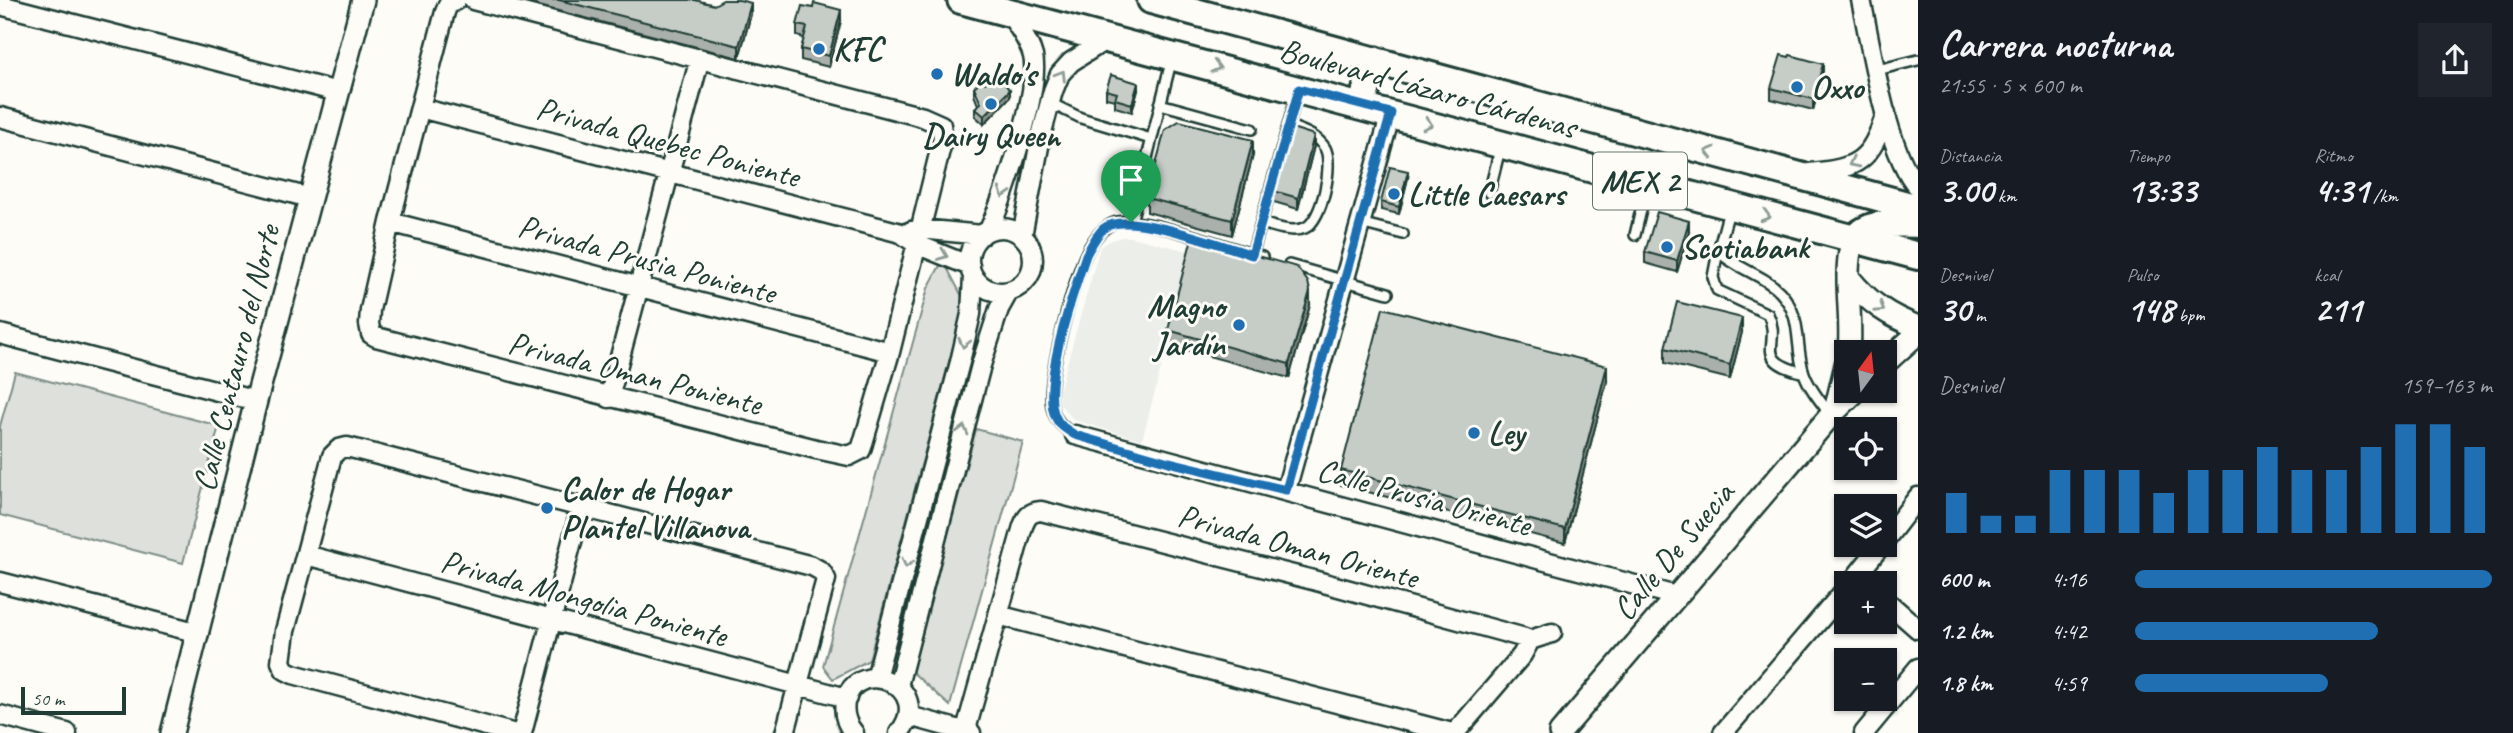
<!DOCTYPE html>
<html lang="es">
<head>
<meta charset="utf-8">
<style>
  :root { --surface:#171b24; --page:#20242c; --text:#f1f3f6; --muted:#9ea1a6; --accent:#1f6fb2 }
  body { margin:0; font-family:Caveat,sans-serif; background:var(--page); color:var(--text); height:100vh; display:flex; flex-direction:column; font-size:26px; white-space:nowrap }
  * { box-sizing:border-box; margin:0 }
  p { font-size:23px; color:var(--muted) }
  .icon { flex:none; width:38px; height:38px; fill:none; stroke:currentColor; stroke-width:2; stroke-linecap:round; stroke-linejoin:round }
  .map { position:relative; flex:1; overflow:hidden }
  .details { display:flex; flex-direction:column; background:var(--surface); width:595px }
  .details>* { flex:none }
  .needle { width:46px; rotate:15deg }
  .fabs { position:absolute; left:1834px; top:340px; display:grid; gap:14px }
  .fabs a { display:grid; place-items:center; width:63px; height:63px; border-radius:0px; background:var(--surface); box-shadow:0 2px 5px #0004; font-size:35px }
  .scale { position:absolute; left:21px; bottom:18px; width:105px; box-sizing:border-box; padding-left:7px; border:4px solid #1f3d34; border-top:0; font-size:19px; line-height:24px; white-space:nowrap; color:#1f3d34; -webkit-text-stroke:5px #fdfcf7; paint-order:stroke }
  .pin { position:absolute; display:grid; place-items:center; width:60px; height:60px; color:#fff; margin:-72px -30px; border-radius:50% 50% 50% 0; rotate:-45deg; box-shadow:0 0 7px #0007 }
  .pin .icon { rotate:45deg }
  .round { display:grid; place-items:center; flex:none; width:74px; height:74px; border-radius:0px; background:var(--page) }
  .headline { display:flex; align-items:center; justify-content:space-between; height:119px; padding:0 21px }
  h1 { font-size:38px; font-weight:700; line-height:52px }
  .metrics { display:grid; grid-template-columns:repeat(3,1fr); gap:10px; height:119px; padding:7px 21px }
  .metrics div { display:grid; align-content:center }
  .metrics b { font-size:35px; font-weight:700 }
  .metrics small { font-size:19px; font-weight:400 }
  .metrics p { font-size:19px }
  .chart { height:196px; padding:14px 21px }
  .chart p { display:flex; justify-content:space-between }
  .chart svg { width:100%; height:126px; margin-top:7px; stroke:var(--accent); stroke-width:6 }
  ul { padding:0 21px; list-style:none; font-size:23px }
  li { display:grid; grid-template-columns:112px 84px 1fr; align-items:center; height:52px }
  li i { height:18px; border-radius:9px; background:var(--accent) }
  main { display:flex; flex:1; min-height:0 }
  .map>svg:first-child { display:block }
  .built { fill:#eceee9 }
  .green { fill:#dde0db; stroke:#7e8e88; stroke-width:2 }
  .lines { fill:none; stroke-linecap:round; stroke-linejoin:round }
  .service-casing { stroke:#1f3d34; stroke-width:14 }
  .minor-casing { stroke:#1f3d34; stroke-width:23 }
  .tertiary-casing { stroke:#1f3d34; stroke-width:26 }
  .primary-casing { stroke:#1f3d34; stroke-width:32 }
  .service { stroke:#fdfcf7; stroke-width:9 }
  .minor { stroke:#fdfcf7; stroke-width:18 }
  .tertiary { stroke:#fdfcf7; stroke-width:21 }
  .primary { stroke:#fdfcf7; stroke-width:26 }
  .wall { fill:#aab0ab; stroke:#1f3d34; stroke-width:2 }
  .shaded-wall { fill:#8b908b; stroke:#1f3d34; stroke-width:2 }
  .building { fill:#c6cdc7; stroke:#1f3d34; stroke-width:2 }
  .oneway { stroke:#8e9c96 }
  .route-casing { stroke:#fff; stroke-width:14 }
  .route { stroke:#1f6fb2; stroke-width:9 }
  .poi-dot { fill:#1f6fb2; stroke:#fdfcf7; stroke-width:2.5 }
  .labels { text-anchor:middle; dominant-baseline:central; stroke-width:6; stroke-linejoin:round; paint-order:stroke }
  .shield { fill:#fdfcf7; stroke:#62766e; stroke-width:2 }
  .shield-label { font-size:32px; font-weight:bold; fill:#1f3d34 }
  .poi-label { font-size:33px; font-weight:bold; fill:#1f3d34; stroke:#fdfcf7; text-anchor:start }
  .street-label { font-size:33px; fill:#1f3d34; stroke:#fdfcf7 }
</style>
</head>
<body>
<main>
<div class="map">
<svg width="1918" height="733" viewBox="0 0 1918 733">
  <rect width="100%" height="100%" fill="#fdfcf7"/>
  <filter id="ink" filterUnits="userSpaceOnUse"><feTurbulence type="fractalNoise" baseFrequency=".0143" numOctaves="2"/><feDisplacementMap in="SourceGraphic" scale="14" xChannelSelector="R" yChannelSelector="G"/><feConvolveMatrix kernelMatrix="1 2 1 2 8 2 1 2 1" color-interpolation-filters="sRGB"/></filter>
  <g filter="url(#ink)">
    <path class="built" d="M1122,237H1131L1192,252L1142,440L1074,420L1060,404L1059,392L1100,247L1112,240Z"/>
    <path class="green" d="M943,260L965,302L869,660L833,679L823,666L928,288Z
      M15,372L219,426L183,563L0,515V426Z
      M976,429L1023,442L950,706L912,672Z"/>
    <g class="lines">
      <g class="service-casing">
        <path id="service" d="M1877,70L1918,60
          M1050,103L1081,118L1151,139
          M1160,104L1252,129
          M1489,193L1501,145
          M1730,207L1718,251C1736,269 1763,274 1780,292C1804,318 1794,344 1804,373C1809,388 1821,402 1830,414
          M1131,222L1172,58
          M1262,223C1274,227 1292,233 1305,228C1322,221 1334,164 1325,148C1317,135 1302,131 1289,126
          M1360,223L1403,234
          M1635,235L1647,185
          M1718,251L1713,277L1717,290L1768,314C1783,345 1750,359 1804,373
          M1252,255L1297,94
          M1289,265L1388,293
          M1075,435C1063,428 1055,421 1052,407C1046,379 1073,285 1085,256C1091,243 1102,226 1117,222C1143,216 1232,249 1262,257"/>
      </g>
      <g class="minor-casing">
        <path id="minor" d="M456,0L448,5L445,12L390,222L370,310L369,324L371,334L376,337L816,449L849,456L861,450L890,352L943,138L941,125L923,117L473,0
          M1861,0C1872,49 1886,152 1918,187
          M0,5L338,92
          M420,108L901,233L916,244L970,266
          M0,117L310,198
          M1809,173C1859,169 1871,160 1886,113
          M390,222L890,352
          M969 260a32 32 0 1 1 64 0a32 32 0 1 1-64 0Z
          M989,230C1004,196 1041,89 1033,56C1029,40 1017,26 1009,12
          M911,231L920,229L982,235
          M1022,236L1041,136L1053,91L1060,74L1071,62L1107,39
          M0,334L256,401
          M609,398L700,58
          M1075,435L1676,596
          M1286,490L1391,113
          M1885,540L1918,497
          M306,555L847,698
          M0,582L199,633
          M1851,583L1882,544
          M1885,600L1918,629
          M998,615L1452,733
          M1527,641L1552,633
          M876,678L960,362L971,314L973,276
          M898,686L981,365L999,309L1009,291
          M0,715L67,733
          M909,716L971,733
          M512,733L293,674L285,670L281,662L285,631L332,456L339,449L347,447L812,566L821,571L826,579L785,733
          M522,733L581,507
          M854,733C846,724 843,714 845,702C858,653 936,688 899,733
          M965,733L1023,526C1027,516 1030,512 1041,511L1313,580L1525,638L1528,644L1522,655L1455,733
          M1723,733L1846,589
          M1864,733L1918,668"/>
      </g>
      <g class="tertiary-casing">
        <path id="tertiary" d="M1849,278C1869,303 1889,316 1918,327
          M1849,352C1853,317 1842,271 1853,240
          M1885,363L1918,333
          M1835,411L1846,365
          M172,733L256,401L363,0
          M1560,733L1791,462L1831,415L1857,390"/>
      </g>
      <g class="primary-casing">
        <path id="primary" d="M961,0L1918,256
          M1151,0L1918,208
          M1362,106L1374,60
          M1853,240C1870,221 1894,223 1918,224"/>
      </g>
      <use href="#service" class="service"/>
      <use href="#minor" class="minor"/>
      <use href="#tertiary" class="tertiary"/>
      <use href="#primary" class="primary"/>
    </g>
    <path class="wall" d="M516,0H695L751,14L739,58Z
      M841,21L829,67L801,60V49L804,38L797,36V25Z
      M1823,75L1813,110L1771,99V88Z
      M985,83L1010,97L984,124L975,116V108L978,105L974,95V87Z
      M1106,90H1138L1132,112L1115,107V100L1106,98Z
      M1314,146L1298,209L1274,202V191Z
      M1253,155L1232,235L1147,212V198Z
      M1408,178L1399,214L1381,210V202Z
      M1689,232L1677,272L1645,263V252Z
      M1310,305L1289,378L1168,345V330Z
      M1742,332L1730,379L1665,363V348Z
      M1607,381L1565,543L1341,485V470Z"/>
    <path class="shaded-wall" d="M751,3V14L739,58V46Z
      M841,10V21L829,67V56Z
      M1823,64V75L1813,110V99Z
      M1138,83V90L1132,112V104Z
      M1010,90V97L984,124V116Z
      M1314,135V146L1298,209V198Z
      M1253,140V155L1232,235V220Z
      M1408,171V178L1399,214V207Z
      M1689,221V232L1677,272V261Z
      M1310,291V305L1289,378V364Z
      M1742,318V332L1730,379V365Z
      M1607,366V381L1565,543V529Z"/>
    <path class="building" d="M559,0H695L714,5L723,0H739L751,3L739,46Z
      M814,3L841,10L829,56L801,49L807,27L797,25L802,6L813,8Z
      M1781,55L1789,57L1790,55L1823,64L1813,99L1771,88Z
      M996,74L1010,90L984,116L975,108L981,103L974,87L982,80L985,83Z
      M1111,75L1138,83L1132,104L1115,99L1117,93L1106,90Z
      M1179,121L1253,140L1232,220L1147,198L1165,130Z
      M1292,128L1314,135L1298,198L1274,191Z
      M1390,167L1408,171L1399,207L1381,202Z
      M1657,212L1689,221L1677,261L1645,252Z
      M1192,238L1297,267L1308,282L1310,291L1289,364L1168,330Z
      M1677,302L1742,318L1730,365L1665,348Z
      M1383,308L1607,366L1565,529L1341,470Z"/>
    <defs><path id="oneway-chevron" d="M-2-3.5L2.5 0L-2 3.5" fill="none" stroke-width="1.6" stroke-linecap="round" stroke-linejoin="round" transform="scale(1.75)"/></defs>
    <g class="oneway">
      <use href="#oneway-chevron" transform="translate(1216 67) rotate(15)"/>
      <use href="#oneway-chevron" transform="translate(1061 75) rotate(-58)"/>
      <use href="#oneway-chevron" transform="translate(1428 124) rotate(15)"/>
      <use href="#oneway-chevron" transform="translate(1710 152) rotate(-165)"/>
      <use href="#oneway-chevron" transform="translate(1853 163) rotate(153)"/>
      <use href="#oneway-chevron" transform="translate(1004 193) rotate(108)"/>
      <use href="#oneway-chevron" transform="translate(1766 216) rotate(16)"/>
      <use href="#oneway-chevron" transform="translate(943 255) rotate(21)"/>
      <use href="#oneway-chevron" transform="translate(1880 308) rotate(33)"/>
      <use href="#oneway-chevron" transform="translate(964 343) rotate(103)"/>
      <use href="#oneway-chevron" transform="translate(963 430) rotate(-75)"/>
      <use href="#oneway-chevron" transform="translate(907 563) rotate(105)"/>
    </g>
  </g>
  <g class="lines" filter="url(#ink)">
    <g class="route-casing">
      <path id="route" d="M1299,89L1391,113L1286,490L1169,462L1075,435C1067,430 1059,426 1055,416C1041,383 1074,291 1086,255C1091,246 1096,235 1104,228C1128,210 1223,246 1252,255Z"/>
    </g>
    <use href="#route" class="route"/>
  </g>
  <g class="poi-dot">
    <circle cx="819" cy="49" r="7"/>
    <circle cx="937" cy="74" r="7"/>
    <circle cx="1797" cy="87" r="7"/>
    <circle cx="991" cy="104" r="7"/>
    <circle cx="1394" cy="194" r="7"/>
    <circle cx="1667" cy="247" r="7"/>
    <circle cx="1239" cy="325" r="7"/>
    <circle cx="1474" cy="433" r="7"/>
    <circle cx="547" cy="508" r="7"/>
  </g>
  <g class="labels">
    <rect class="shield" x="1593" y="152.5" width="94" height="57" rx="5"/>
    <g class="shield-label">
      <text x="1640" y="181">MEX 2</text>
    </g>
    <g class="poi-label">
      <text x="833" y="49">KFC</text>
      <text x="951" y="74">Waldo's</text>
      <text x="1811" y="87">Oxxo</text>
      <text x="991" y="135" text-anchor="middle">Dairy Queen</text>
      <text x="1408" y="194">Little Caesars</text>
      <text x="1681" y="247">Scotiabank</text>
      <text x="1225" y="306" text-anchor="end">Magno<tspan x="1225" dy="38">Jardín</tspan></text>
      <text x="1488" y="433">Ley</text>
      <text x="561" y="489">Calor de Hogar<tspan x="561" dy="38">Plantel Villanova</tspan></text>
    </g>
    <g class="street-label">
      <text transform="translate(1428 88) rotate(15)">Boulevard Lázaro Cárdenas</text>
      <text transform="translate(668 142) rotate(15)">Privada Quebec Poniente</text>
      <text transform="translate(647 259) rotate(15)">Privada Prusia Poniente</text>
      <text transform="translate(236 358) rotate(-76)">Calle Centauro del Norte</text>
      <text transform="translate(635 373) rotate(14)">Privada Oman Poniente</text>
      <text transform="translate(1424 497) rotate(15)">Calle Prusia Oriente</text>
      <text transform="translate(1298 546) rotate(15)">Privada Oman Oriente</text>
      <text transform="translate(1673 551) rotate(-50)">Calle De Suecia</text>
      <text transform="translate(584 598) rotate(15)">Privada Mongolia Poniente</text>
    </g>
  </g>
</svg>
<div class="fabs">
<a><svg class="needle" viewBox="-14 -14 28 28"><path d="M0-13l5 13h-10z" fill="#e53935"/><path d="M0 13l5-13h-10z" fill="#9ea1a6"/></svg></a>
<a><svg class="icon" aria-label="locate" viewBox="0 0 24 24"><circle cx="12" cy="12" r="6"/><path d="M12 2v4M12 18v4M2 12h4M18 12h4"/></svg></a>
<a><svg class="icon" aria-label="layers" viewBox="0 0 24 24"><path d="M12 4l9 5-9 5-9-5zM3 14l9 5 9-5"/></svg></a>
<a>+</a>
<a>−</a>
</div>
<div class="scale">50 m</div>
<div class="pin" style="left:1131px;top:222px;background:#1e9e55"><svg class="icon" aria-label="arrive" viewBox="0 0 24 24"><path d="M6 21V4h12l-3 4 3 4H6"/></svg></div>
</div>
<section class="details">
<div class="headline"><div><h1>Carrera nocturna</h1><p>21:55 · 5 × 600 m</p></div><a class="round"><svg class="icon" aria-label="share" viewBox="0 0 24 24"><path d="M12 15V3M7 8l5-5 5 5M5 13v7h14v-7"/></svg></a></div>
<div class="metrics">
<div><p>Distancia</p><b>3.00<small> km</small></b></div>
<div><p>Tiempo</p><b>13:33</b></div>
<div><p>Ritmo</p><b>4:31<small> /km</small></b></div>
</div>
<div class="metrics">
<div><p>Desnivel</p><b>30<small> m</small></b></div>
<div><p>Pulso</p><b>148<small> bpm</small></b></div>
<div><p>kcal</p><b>211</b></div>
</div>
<div class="chart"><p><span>Desnivel</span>159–163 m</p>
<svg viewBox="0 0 160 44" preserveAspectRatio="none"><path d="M5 44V30M15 44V38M25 44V38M35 44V22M45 44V22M55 44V22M65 44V30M75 44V22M85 44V22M95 44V14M105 44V22M115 44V22M125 44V14M135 44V6M145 44V6M155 44V14"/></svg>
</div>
<ul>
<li><b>600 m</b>4:16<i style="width:100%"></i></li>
<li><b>1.2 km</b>4:42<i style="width:68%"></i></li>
<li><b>1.8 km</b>4:59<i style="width:54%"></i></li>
</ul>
</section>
</main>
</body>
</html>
